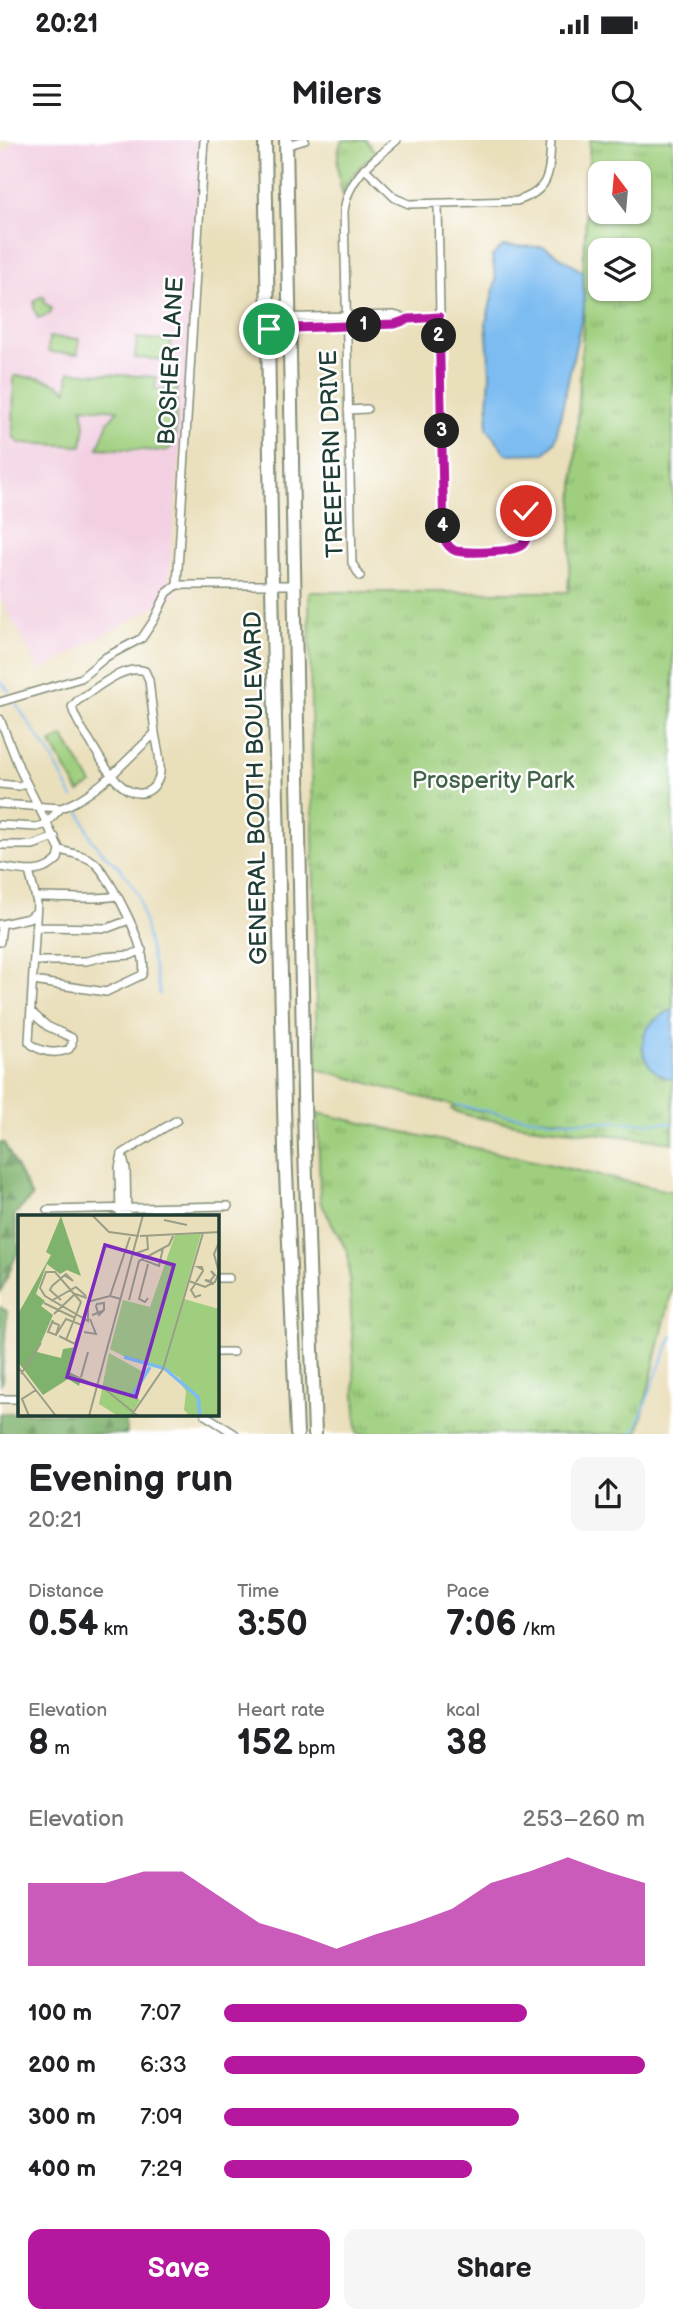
<!DOCTYPE html>
<html lang="en">
<head>
<meta charset="utf-8">
<style>
  :root { --surface:#fff; --page:#f6f6f6; --text:#202124; --muted:#757577; --accent:#b5179e }
  body { margin:0; font-family:"Balsamiq Sans",sans-serif; background:var(--page); color:var(--text); height:100vh; display:flex; flex-direction:column; font-size:26px; white-space:nowrap }
  * { box-sizing:border-box; margin:0 }
  p { font-size:23px; color:var(--muted) }
  .icon { flex:none; width:38px; height:38px; fill:none; stroke:currentColor; stroke-width:2; stroke-linecap:round; stroke-linejoin:round }
  .map { position:relative; height:1294px; overflow:hidden }
  .sheet { display:flex; flex-direction:column; background:var(--surface); flex:1 }
  .sheet>* { flex:none }
  .needle { width:46px; rotate:344deg }
  .buttons { position:absolute; left:588px; top:21px; display:grid; gap:14px }
  .buttons a { display:grid; place-items:center; width:63px; height:63px; border-radius:14px; background:var(--surface); box-shadow:0 2px 5px #0004; font-size:35px }
  .pin { position:absolute; display:grid; place-items:center; width:60px; height:60px; color:#fff; margin:-30px; border:4px solid #fff; border-radius:50%; box-shadow:0 2px 7px #0007 }
  .km { position:absolute; width:35px; height:35px; margin:-18px; border-radius:50%; background:#222; color:#fff; font-size:19px; line-height:35px; text-align:center }
  .round { display:grid; place-items:center; flex:none; width:74px; height:74px; border-radius:14px; background:var(--page) }
  .overview { display:flex; align-items:center; justify-content:space-between; height:119px; padding:0 28px }
  h1 { font-size:38px; font-weight:700; line-height:52px }
  .stats { display:grid; grid-template-columns:repeat(3,1fr); gap:10px; height:119px; padding:7px 28px }
  .stats div { display:grid; align-content:center }
  .stats b { font-size:35px; font-weight:700 }
  .stats small { font-size:19px; font-weight:400 }
  .stats p { font-size:19px }
  .chart { height:196px; padding:14px 28px }
  .chart p { display:flex; justify-content:space-between }
  .chart svg { width:100%; height:126px; margin-top:7px; fill:var(--accent); opacity:.7 }
  .cta { display:flex; gap:14px; margin-top:auto; padding:14px 28px }
  .cta a { flex:1; height:80px; border-radius:14px; background:var(--accent); color:#fff; font-size:28px; font-weight:700; line-height:80px; text-align:center }
  .cta a+a { background:var(--page); color:var(--text) }
  ul { padding:0 28px; list-style:none; font-size:23px }
  li { display:grid; grid-template-columns:112px 84px 1fr; align-items:center; height:52px }
  li i { height:18px; border-radius:9px; background:var(--accent) }
  .status { display:flex; justify-content:space-between; align-items:center; height:49px; padding:0 35px; background:var(--surface); direction:ltr }
  .status svg { height:19px; fill:currentColor }
  header { display:flex; justify-content:space-between; align-items:center; height:91px; padding:0 28px; background:var(--surface); font-size:32px; font-weight:700 }
  .map>svg:first-child { display:block }
  .built { fill:#f2cfe1 }
  .forest { fill:url(#forest-firs); stroke:#4f7850; stroke-width:2 }
  .wetland { fill:url(#wetland-marsh); stroke:#5f8659; stroke-width:2 }
  .park { fill:url(#park-tufts); stroke:#5f8659; stroke-width:2; fill-rule:evenodd }
  .pitch { fill:#9fcf7e; stroke:#5f8659; stroke-width:2 }
  .water { fill:#7cbcf1; stroke:#4e7c92; stroke-width:2 }
  .lines { fill:none; stroke-linecap:round; stroke-linejoin:round }
  .stream { stroke:#7cbcf1; stroke-width:2 }
  .minor-casing { stroke:#848e78; stroke-width:10 }
  .trunk-casing { stroke:#848e78; stroke-width:16 }
  .minor { stroke:#fff; stroke-width:7 }
  .trunk { stroke:#fff; stroke-width:12 }
  .route-casing { stroke:#fff; stroke-width:14 }
  .route { stroke:#b5179e; stroke-width:9 }
  .labels { text-anchor:middle; dominant-baseline:central; stroke-width:5; stroke-linejoin:round; paint-order:stroke }
  .street-label { font-size:24px; fill:#1f3d34; stroke:#fff }
  .park-label { font-size:24px; fill:#3f6246; stroke:#fff }
  .inset-river { fill:none; stroke:#7cbcf1; stroke-width:3.5 }
  .inset-road { fill:none; stroke:#999e85; stroke-width:2 }
  .view { fill:#7b2cbf; fill-opacity:0.15; stroke:#7b2cbf; stroke-width:3.5 }
  .inset-edge { fill:none; stroke:#1f3d34; stroke-width:3.5 }
</style>
</head>
<body>
<div class="status"><b>20:21</b><svg viewBox="0 0 49 12"><path d="M0 12V9h3v3zM5 12V6h3v6zM10 12V3h3v9zM15 12V0h3v12zM26 1h20v11H26zM47 4h2v5h-2z"/></svg></div>
<header><svg class="icon" aria-label="menu" viewBox="0 0 24 24"><path d="M4 6h16M4 12h16M4 18h16"/></svg>Milers<svg class="icon" aria-label="search" viewBox="0 0 24 24"><circle cx="10" cy="10" r="6"/><path d="M15 15l6 6"/></svg></header>
<div class="map">
<svg width="673" height="1294" viewBox="0 0 673 1294">
  <defs>
    <pattern id="forest-firs" width="22" height="20" patternUnits="userSpaceOnUse" patternTransform="scale(1.75)"><rect width="22" height="20" fill="#7fb26d"/><path d="M5 1l3.5 6h-7zM16 11l3.5 6h-7z" fill="#67925a"/></pattern>
    <pattern id="wetland-marsh" width="20" height="14" patternUnits="userSpaceOnUse" patternTransform="scale(1.75)"><rect width="20" height="14" fill="#9fcf7e"/><path d="M1 5h8M5 5V1M11 12h8M15 12V8" fill="none" stroke="#81a968"/></pattern>
    <pattern id="park-tufts" width="24" height="20" patternUnits="userSpaceOnUse" patternTransform="scale(1.75)"><rect width="24" height="20" fill="#9fcf7e"/><path d="M3 7l-1-3M5 7V3M7 7l1-3M15 17l-1-3M17 17v-4M19 17l1-3" fill="none" stroke="#81a968"/></pattern>
  </defs>
  <rect width="100%" height="100%" fill="#fff"/>
  <filter id="ink" filterUnits="userSpaceOnUse"><feTurbulence type="fractalNoise" baseFrequency=".0143" numOctaves="2"/><feDisplacementMap in="SourceGraphic" scale="14" xChannelSelector="R" yChannelSelector="G"/><feConvolveMatrix kernelMatrix="1 2 1 2 8 2 1 2 1" color-interpolation-filters="sRGB"/></filter>
  <filter id="wash" filterUnits="userSpaceOnUse"><feTurbulence type="fractalNoise" baseFrequency=".00686" numOctaves="4" result="noise"/><feDisplacementMap in="SourceGraphic" scale="28" xChannelSelector="R" yChannelSelector="G"/><feGaussianBlur stdDeviation="1.57" result="paint"/><feColorMatrix in="noise" values="0 0 0 0 0 0 0 0 0 0 0 0 0 0 0 0 0 1.4 0 .05"/><feComposite in="paint" operator="in"/></filter>
  <g filter="url(#wash)">
    <rect width="100%" height="100%" fill="#eadfbb"/>
    <path class="built" d="M15,0H207L168,450L178,451L177,454L40,531L0,458V15Z"/>
    <path class="forest" d="M0,1003H4L32,1057L14,1075L19,1109L0,1153Z
      M0,1167L7,1171L2,1242L0,1244Z
      M19,1273L125,1275L127,1294H0V1273Z"/>
    <path class="wetland" d="M457,965L673,976V1003C621,994 568,992 515,984C494,980 472,979 451,969Z"/>
    <path class="park" d="M342,0H366L376,13C361,25 348,36 343,56C338,38 334,17 342,0Z
      M590,0H673V983C617,982 561,982 506,975C442,966 379,945 317,929L309,452H568L584,168L583,132ZM600,33H639V72H600ZM600,110H639V149H600Z
      M40,157H44L45,163L51,167L50,174L38,178L34,169V161Z
      M318,973L673,1052V1145L638,1294H357L348,1113L320,1061Z"/>
    <path class="pitch" d="M49,197L79,199L78,214L48,212Z
      M137,198L171,201L169,220L135,218Z
      M69,232L156,237L155,250L177,247L175,305L165,311L98,308L108,282L118,270L82,267L85,285L82,306L19,303L13,296L14,236C33,237 53,238 67,251Z
      M63,596L92,644L79,652L51,603Z"/>
    <path class="water" d="M503,106L545,107L583,132L584,168L555,301L545,313L506,314L487,288L490,233L486,183L496,140L492,116Z
      M673,869V939C650,935 635,912 647,889C653,879 663,875 673,869Z"/>
    <g class="lines">
      <path class="stream" d="M0,541L9,551
        M16,564L52,617L73,658
        M78,667L92,700L106,716L121,729L138,753L160,855
        M457,965L503,974L555,981L673,983
        M633,1294C648,1262 657,1227 673,1196"/>
    </g>
  </g>
  <g filter="url(#ink)">
    <g class="lines">
      <g class="minor-casing">
        <path id="minor" d="M286,6L305,0
          M364,28L395,58L409,64L517,61C552,50 549,31 551,0
          M438,64L444,399C447,404 449,409 455,410C467,414 517,413 524,403C529,396 526,379 525,371
          M269,178L394,175L408,179
          M269,189L395,184L409,179L439,177
          M348,270L367,269
          M360,436L352,423L344,71C348,37 373,21 397,0
          M177,445L204,0
          M0,562L81,538L106,517L142,498L154,480L167,453L177,445H294
          M0,579L21,632L60,710L58,719C42,737 21,730 0,727
          M0,644L19,646L26,643
          M0,664L61,668L47,682
          M61,668C81,661 98,647 114,633L155,593L149,540L145,531C123,524 96,549 77,561L72,567C75,580 83,590 90,601C100,618 121,661 146,652C154,649 160,639 160,631C161,619 157,605 155,593
          M0,685L36,687L48,684
          M0,705H33L55,697
          M29,731L37,763L29,902C38,912 56,915 69,909L72,904V898L47,886L31,872
          M36,757C63,756 90,761 116,756
          M0,784H2L0,802
          M2,784L29,778L36,772
          M36,787L108,788L129,780
          M34,821H86L103,817L131,815L142,810
          M33,841L106,852L142,835C152,815 111,738 95,723C86,715 71,713 60,710
          M122,1014L177,980
          M122,1015L126,1029L127,1077
          M47,1070L228,1066
          M120,1077L119,1028L122,1014
          M217,1138H229
          M217,1212H233
          M0,1259H19
          M205,1275L235,1294"/>
      </g>
      <g class="trunk-casing">
        <path id="trunk" d="M265,0L272,446L285,1008L297,1294
          M286,0L305,1010L315,1294"/>
      </g>
      <use href="#minor" class="minor"/>
      <use href="#trunk" class="trunk"/>
    </g>
  </g>
  <g class="lines" filter="url(#ink)">
    <g class="route-casing">
      <path id="route" d="M269,189L395,184L409,179L439,177L444,399C447,404 450,409 456,411C468,413 516,413 523,404C530,397 526,380 526,371"/>
    </g>
    <use href="#route" class="route"/>
  </g>
  <g class="labels">
    <g class="street-label">
      <text transform="translate(171 221) rotate(-87)">BOSHER LANE</text>
      <text transform="translate(332 314) rotate(-92)">TREEFERN DRIVE</text>
      <text transform="translate(256 648) rotate(-91)">GENERAL BOOTH BOULEVARD</text>
    </g>
    <g class="park-label">
      <text x="493" y="640">Prosperity Park</text>
    </g>
  </g>
  <g transform="translate(18 1075)">
    <rect width="201" height="201" fill="#eadfbb"/>
    <path d="M166,84L201,94V201H178L173,171L146,152Z" fill="#9fcf7e"/>
    <path d="M43,1L63,61L49,55L42,59L29,49L18,79L27,86L23,91L35,100L19,137L43,143L45,134L58,132L51,157L63,163L61,171L50,164L25,180L0,147V99L33,40L28,37Z" fill="#7fb26d"/>
    <path d="M166,162L182,167L193,201H172L166,195L168,176L161,166Z" fill="#9fcf7e"/>
    <path d="M183,19L145,153L115,146L92,134L105,85L132,92L157,20ZM91,138L127,158L114,180L122,185L112,201H100L81,189Z" fill="#9fcf7e"/>
    <path class="inset-river" d="M106,142L145,153M146,153L180,182L182,201M114,181L132,152"/>
    <path class="inset-road" d="M74,0L91,17L121,21M146,5L169,10M122,21L202,17M116,39L130,34L129,21M123,44L141,51L145,33M171,66L187,72L197,67L201,58L196,39L202,25M178,67L185,56L184,52H180L185,55M196,69L187,65L193,66V65L196,61V60H197L193,56L196,60M92,81L112,22M177,82L183,80L177,82L173,75L178,68M130,83L127,87L121,84L130,49M43,85L32,75L34,71L48,59L55,66L46,60M111,85L121,46L151,30L156,19M33,86L58,72L68,81M63,87L37,57H28L22,73L27,81L70,106V87M69,87L92,81L103,84M26,88L57,103M36,99L57,79L69,83M74,100L77,99L79,98H80L86,95V88L79,89L78,91L80,98L81,100L86,95M34,107L41,110L38,120L30,117L35,105M66,117L78,119L72,104M38,120L48,104L64,110L57,129L41,121M48,125L63,87M0,152L38,201M50,158L88,175L120,201M3,159L23,128M63,162L70,137M11,201L4,184L18,175M71,201L125,0M113,201L145,154L185,18"/>
    <path class="view" d="M87,30L156,50L118,182L49,162Z"/>
    <rect width="201" height="201" class="inset-edge"/>
  </g>
</svg>
<div class="buttons">
<a><svg class="needle" viewBox="-14 -14 28 28"><path d="M0-13l5 13h-10z" fill="#e53935"/><path d="M0 13l5-13h-10z" fill="#757577"/></svg></a>
<a><svg class="icon" aria-label="layers" viewBox="0 0 24 24"><path d="M12 4l9 5-9 5-9-5zM3 14l9 5 9-5"/></svg></a>
</div>
<div class="pin" style="left:269px;top:189px;background:#1e9e55"><svg class="icon" aria-label="arrive" viewBox="0 0 24 24"><path d="M6 21V4h12l-3 4 3 4H6"/></svg></div>
<div class="pin" style="left:526px;top:371px;background:#d93025"><svg class="icon" aria-label="check" viewBox="0 0 24 24"><path d="M5 12l5 5 9-10"/></svg></div>
<b class="km" style="left:364px;top:185px">1</b>
<b class="km" style="left:439px;top:196px">2</b>
<b class="km" style="left:442px;top:291px">3</b>
<b class="km" style="left:443px;top:386px">4</b>
</div>
<section class="sheet">
<div class="overview"><div><h1>Evening run</h1><p>20:21</p></div><a class="round"><svg class="icon" aria-label="share" viewBox="0 0 24 24"><path d="M12 15V3M7 8l5-5 5 5M5 13v7h14v-7"/></svg></a></div>
<div class="stats">
<div><p>Distance</p><b>0.54<small> km</small></b></div>
<div><p>Time</p><b>3:50</b></div>
<div><p>Pace</p><b>7:06<small> /km</small></b></div>
</div>
<div class="stats">
<div><p>Elevation</p><b>8<small> m</small></b></div>
<div><p>Heart rate</p><b>152<small> bpm</small></b></div>
<div><p>kcal</p><b>38</b></div>
</div>
<div class="chart"><p><span>Elevation</span>253–260 m</p>
<svg viewBox="0 0 160 44" preserveAspectRatio="none"><path d="M0 44V15L10 15L20 15L30 11L40 11L50 20L60 29L70 33L80 38L90 33L100 29L110 24L120 15L130 11L140 6L150 11L160 15V44z"/></svg>
</div>
<ul>
<li><b>100 m</b>7:07<i style="width:72%"></i></li>
<li><b>200 m</b>6:33<i style="width:100%"></i></li>
<li><b>300 m</b>7:09<i style="width:70%"></i></li>
<li><b>400 m</b>7:29<i style="width:59%"></i></li>
</ul>
<div class="cta"><a>Save</a><a>Share</a></div>
</section>
</body>
</html>
